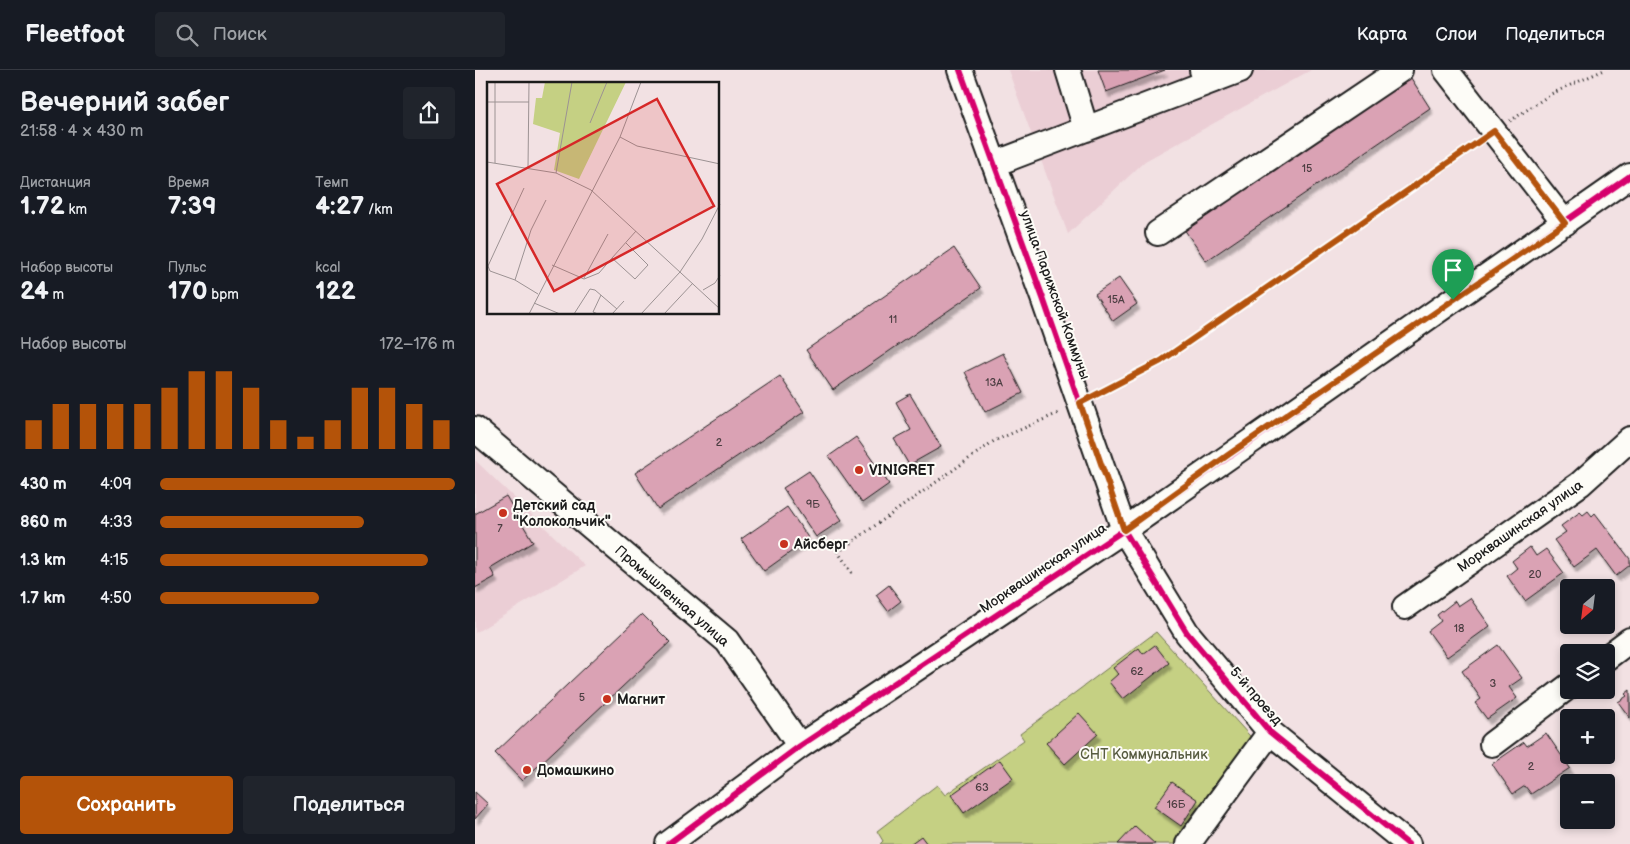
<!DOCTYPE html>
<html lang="ru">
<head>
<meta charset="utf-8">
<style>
  :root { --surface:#171b24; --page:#20242c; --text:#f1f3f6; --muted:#9ea1a6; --line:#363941; --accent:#b45309 }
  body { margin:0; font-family:"Balsamiq Sans",sans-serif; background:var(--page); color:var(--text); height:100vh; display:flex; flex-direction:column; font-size:19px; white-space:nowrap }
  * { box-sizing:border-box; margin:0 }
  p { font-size:16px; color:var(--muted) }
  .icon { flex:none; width:28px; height:28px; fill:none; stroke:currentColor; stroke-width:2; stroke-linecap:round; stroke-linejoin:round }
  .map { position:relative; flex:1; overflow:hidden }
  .details { display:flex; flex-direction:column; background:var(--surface); width:475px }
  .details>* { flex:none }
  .needle { width:32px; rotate:208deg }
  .fabs { position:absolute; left:1085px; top:509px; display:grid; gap:10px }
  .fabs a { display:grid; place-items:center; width:55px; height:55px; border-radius:5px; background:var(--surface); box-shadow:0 2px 8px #0003; font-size:25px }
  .pin { position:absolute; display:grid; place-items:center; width:42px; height:42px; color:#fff; margin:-51px -21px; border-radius:50% 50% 50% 0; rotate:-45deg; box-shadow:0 0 5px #0007 }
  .pin .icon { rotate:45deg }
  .round { display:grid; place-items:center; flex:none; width:52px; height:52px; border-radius:5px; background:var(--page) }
  .overview { display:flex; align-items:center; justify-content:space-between; height:85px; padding:0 20px }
  h1 { font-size:28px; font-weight:800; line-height:38px }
  .figures { display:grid; grid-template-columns:repeat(3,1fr); gap:8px; height:85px; padding:5px 20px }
  .figures div { display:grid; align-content:center }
  .figures b { font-size:25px; font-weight:800 }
  .figures small { font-size:14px; font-weight:400 }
  .figures p { font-size:14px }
  .chart { height:140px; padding:10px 20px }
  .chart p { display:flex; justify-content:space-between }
  .chart svg { width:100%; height:90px; margin-top:5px; stroke:var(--accent); stroke-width:6 }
  .action { display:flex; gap:10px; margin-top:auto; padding:10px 20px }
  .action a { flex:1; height:58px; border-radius:5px; background:var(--accent); color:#fff; font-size:20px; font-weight:800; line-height:58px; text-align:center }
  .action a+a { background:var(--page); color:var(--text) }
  ul { padding:0 20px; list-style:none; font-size:16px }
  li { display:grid; grid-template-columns:80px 60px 1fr; align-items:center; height:38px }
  li i { height:12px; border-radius:6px; background:var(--accent) }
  header { display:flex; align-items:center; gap:30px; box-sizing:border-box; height:70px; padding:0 25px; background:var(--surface); border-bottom:1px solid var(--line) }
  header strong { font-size:24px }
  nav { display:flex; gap:28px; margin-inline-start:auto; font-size:18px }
  .search { width:350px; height:45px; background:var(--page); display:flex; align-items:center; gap:12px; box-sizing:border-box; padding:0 18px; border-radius:5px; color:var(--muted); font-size:19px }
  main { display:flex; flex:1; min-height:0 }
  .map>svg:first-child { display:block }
  .built { fill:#ebced5 }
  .green { fill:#c5d083; stroke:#707650 }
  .building { fill:#daa2b4; stroke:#1c1c1c; filter:url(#shadow) }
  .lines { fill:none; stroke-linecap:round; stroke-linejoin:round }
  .minor-casing { stroke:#1c1c1c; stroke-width:28 }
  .path { stroke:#1c1c1c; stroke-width:3; stroke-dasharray:1 4; stroke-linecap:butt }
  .minor { stroke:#fdfcf7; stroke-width:24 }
  .cycleway-casing { stroke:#fdfcf7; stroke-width:9 }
  .cycleway { stroke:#d6006c; stroke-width:6 }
  .route-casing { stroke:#fff; stroke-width:10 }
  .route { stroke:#b45309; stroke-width:6 }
  .poi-dot { fill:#c8321e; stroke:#fdfcf7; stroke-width:2 }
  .labels { text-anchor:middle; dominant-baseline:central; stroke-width:4; stroke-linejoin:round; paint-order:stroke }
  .number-label { font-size:11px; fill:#4c3e42 }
  .street-label { font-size:14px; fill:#1c1c1c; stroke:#fdfcf7 }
  .poi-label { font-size:14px; font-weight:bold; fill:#1c1c1c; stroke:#fdfcf7; text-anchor:start }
  .park-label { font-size:14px; fill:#575b40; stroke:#fdfcf7 }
  .inset-road { fill:none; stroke:#9c9293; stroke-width:1 }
  .view { fill:#d62828; fill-opacity:0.15; stroke:#d62828; stroke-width:2.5 }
  .inset-edge { fill:none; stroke:#1c1c1c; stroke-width:2.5 }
</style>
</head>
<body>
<header>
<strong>Fleetfoot</strong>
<div class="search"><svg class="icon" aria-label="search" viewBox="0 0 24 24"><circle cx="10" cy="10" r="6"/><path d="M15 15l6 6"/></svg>Поиск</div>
<nav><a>Карта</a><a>Слои</a><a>Поделиться</a></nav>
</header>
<main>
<section class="details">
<div class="overview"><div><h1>Вечерний забег</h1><p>21:58 · 4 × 430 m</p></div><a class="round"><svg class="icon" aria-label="share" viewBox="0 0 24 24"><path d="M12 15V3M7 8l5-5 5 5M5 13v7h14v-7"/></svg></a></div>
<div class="figures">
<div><p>Дистанция</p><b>1.72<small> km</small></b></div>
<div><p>Время</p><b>7:39</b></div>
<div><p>Темп</p><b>4:27<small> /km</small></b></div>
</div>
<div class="figures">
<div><p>Набор высоты</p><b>24<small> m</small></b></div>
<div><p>Пульс</p><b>170<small> bpm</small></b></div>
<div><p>kcal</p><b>122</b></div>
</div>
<div class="chart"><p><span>Набор высоты</span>172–176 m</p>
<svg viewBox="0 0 160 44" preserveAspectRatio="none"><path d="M5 44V30M15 44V22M25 44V22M35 44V22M45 44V22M55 44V14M65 44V6M75 44V6M85 44V14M95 44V30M105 44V38M115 44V30M125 44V14M135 44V14M145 44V22M155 44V30"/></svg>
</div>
<ul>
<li><b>430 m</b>4:09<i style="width:100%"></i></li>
<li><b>860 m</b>4:33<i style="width:69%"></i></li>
<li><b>1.3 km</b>4:15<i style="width:91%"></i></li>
<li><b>1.7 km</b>4:50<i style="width:54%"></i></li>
</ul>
<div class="action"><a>Сохранить</a><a>Поделиться</a></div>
</section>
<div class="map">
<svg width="1155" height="774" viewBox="0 0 1155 774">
  <defs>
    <filter id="shadow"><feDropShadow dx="3" dy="5.5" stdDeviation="1" flood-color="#0004"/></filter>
  </defs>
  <rect width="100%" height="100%" fill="#f2e1e3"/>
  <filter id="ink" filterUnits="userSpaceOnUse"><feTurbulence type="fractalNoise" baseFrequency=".02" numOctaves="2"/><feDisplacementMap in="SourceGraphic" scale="10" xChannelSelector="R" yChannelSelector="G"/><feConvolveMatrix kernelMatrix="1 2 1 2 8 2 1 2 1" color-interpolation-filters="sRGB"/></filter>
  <g filter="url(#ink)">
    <path class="built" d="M533,0H836L670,91L593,164Z
      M0,390L110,496L0,563Z"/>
    <path class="green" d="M681,562L792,685L725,774H405L408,771L402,761L462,715L470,725L549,670L545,664Z"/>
    <path class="building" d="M623,0H690L631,22Z
      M934,5L955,38L731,191L709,159Z
      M479,178L506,218L358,320L331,280Z
      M644,208L662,234L638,251L620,224Z
      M528,283L548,323L510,342L490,302Z
      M305,306L329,342L183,439L160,403Z
      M435,324L466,377L434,395L419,369L436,360L421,332Z
      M381,367L414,414L387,433L354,386Z
      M334,401L367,450L341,467L308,418Z
      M31,426L58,472L15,498L20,507L0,518V444Z
      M312,437L334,469L289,501L266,469Z
      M1113,441L1117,446L1120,443L1155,489V495L1141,506L1122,480L1099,497L1079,470L1091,462L1086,456L1105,442L1108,445Z
      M1055,477L1061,486L1071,479L1089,503L1050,531L1032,506L1042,498L1037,491Z
      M414,515L426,531L413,541L401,525Z
      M995,528L1015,556L972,587L953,561L966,551L962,545L980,531L983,536Z
      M167,544L195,572L47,711L20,683Z
      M680,575L694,593L648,629L634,612L643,604L638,598L664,578L668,584Z
      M1023,575L1047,608L1034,617L1042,628L1012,649L1000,633L1006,629L987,601Z
      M1155,620V648L1143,632L1152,626L1150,624Z
      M604,643L623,664L590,694L571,673Z
      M1071,663L1095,698L1056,724L1050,716L1038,724L1017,694L1049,672L1052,676Z
      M525,690L538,708L489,743L476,725Z
      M697,712L723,730L706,756L679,737Z
      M0,722L13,734L0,749Z
      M660,756L680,774H643Z
      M446,766L452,774H435Z"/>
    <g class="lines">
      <g class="minor-casing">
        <path id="minor" d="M485,0L568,228L649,460L712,563L795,662L933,774
          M593,0L611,59
          M727,0L731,13L765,0
          M971,0L1090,153
          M519,94L731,13
          M683,163L925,0
          M0,359L252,571L325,676
          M930,537L1105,414L1155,369
          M1131,588L1155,570
          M1017,674L1094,616
          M193,774L325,676L649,460L1155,106
          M713,774L795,662"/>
      </g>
      <path class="path" d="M1035,51L1076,24L1129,0
        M623,324L686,291L1001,74
        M377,503L363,482L519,371L586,342"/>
      <use href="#minor" class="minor"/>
      <g class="cycleway-casing">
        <path id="cycleway" d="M485,0L568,228L649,460L712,563L795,662L933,774
          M193,774L325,676L649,460L1155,106"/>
      </g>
      <use href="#cycleway" class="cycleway"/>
    </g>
  </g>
  <g class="lines" filter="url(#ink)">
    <g class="route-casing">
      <path id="route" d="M1019,61L1090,153L753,385L649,460L605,333L686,291Z"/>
    </g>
    <use href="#route" class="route"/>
  </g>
  <g class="poi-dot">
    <circle cx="384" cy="400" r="5"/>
    <circle cx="28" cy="443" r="5"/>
    <circle cx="309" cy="474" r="5"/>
    <circle cx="132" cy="629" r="5"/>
    <circle cx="52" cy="700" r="5"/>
  </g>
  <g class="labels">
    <g class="number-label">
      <text x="832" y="98">15</text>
      <text x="641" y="229">15А</text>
      <text x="418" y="249">11</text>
      <text x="519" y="312">13А</text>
      <text x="244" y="372">2</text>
      <text x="338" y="434">9Б</text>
      <text x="25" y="458">7</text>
      <text x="1060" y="504">20</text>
      <text x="984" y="558">18</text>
      <text x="662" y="601">62</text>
      <text x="1018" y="613">3</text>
      <text x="107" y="627">5</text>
      <text x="1056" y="696">2</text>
      <text x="507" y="717">63</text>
      <text x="701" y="734">16Б</text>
    </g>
    <g class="street-label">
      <text transform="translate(580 225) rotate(70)">улица Парижской Коммуны</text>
      <text transform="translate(1045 456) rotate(-35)">Морквашинская улица</text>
      <text transform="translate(568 498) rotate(-34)">Морквашинская улица</text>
      <text transform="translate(197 526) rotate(41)">Промышленная улица</text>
      <text transform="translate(781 626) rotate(49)">5-й проезд</text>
    </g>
    <g class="poi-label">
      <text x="394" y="400">VINIGRET</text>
      <text x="38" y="435">Детский сад<tspan x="38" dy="16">"Колокольчик"</tspan></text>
      <text x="319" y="474">Айсберг</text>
      <text x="142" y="629">Магнит</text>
      <text x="62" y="700">Домашкино</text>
    </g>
    <g class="park-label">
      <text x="669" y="684">СНТ Коммунальник</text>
    </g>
  </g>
  <g transform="translate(12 12)">
    <rect width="232" height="232" fill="#f2e1e3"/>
    <path d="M58,0H139L92,97L67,88L73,51L46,42L49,16H55Z" fill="#c5d083"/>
    <path class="inset-road" d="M0,20H42M103,41L120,0M133,55L150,64L233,82M0,80L69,91L104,108L233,227M8,81V0M41,86L42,0M69,91L85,0M37,106L1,184L3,189L28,198L51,212M125,176L149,149M65,183L97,197L112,191L125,176L148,197L161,183L139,161M97,196L121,152M28,198L44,148L59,118M216,208L228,201L233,193M47,221L73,232M42,232L133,55L154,0M87,232L103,207L108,208L130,227M111,232L106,230L114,213M125,232L137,219M154,232L193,190L215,157L233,122M177,232L206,201"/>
    <path class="view" d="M170,17L227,124L67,209L10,102Z"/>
    <rect width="232" height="232" class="inset-edge"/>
  </g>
</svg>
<div class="fabs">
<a><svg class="needle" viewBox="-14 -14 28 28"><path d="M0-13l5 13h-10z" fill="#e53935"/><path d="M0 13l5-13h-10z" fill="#9ea1a6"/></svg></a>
<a><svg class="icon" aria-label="layers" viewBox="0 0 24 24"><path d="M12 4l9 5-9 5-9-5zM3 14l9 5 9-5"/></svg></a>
<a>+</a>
<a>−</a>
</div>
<div class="pin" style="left:978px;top:230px;background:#1e9e55"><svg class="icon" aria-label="arrive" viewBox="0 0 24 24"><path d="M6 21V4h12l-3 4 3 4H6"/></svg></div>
</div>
</main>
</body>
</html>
